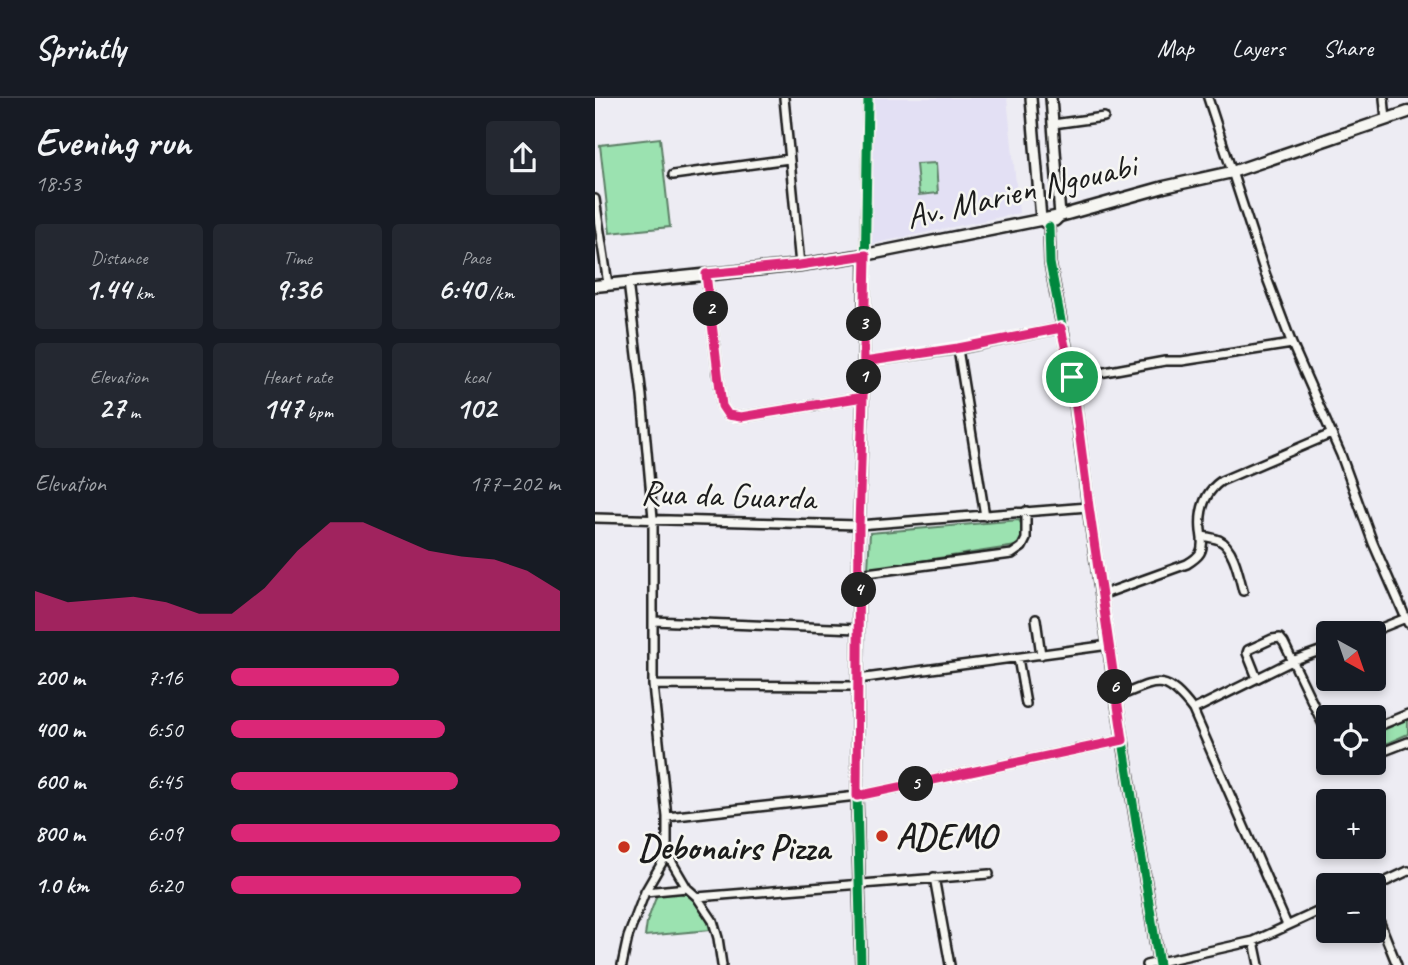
<!DOCTYPE html>
<html lang="en">
<head>
<meta charset="utf-8">
<style>
  :root { --surface:#171b24; --page:#242831; --text:#f1f3f6; --muted:#9ea1a6; --line:#363941; --accent:#db2777 }
  body { margin:0; font-family:Caveat,sans-serif; background:var(--page); color:var(--text); height:100vh; display:flex; flex-direction:column; font-size:26px; white-space:nowrap }
  * { box-sizing:border-box; margin:0 }
  p { font-size:23px; color:var(--muted) }
  .icon { flex:none; width:38px; height:38px; fill:none; stroke:currentColor; stroke-width:2; stroke-linecap:round; stroke-linejoin:round }
  .map { position:relative; flex:1; overflow:hidden }
  .panel { display:flex; flex-direction:column; background:var(--surface); width:595px }
  .panel>* { flex:none }
  .needle { width:46px; rotate:140deg }
  .buttons { position:absolute; left:721px; top:523px; display:grid; gap:14px }
  .buttons a { display:grid; place-items:center; width:70px; height:70px; border-radius:7px; background:var(--surface); box-shadow:0 4px 10px #0003; font-size:35px }
  .pin { position:absolute; display:grid; place-items:center; width:60px; height:60px; color:#fff; margin:-30px; border:4px solid #fff; border-radius:50%; box-shadow:0 2px 7px #0007 }
  .km { position:absolute; width:35px; height:35px; margin:-18px; border-radius:50%; background:#222; color:#fff; font-size:19px; line-height:35px; text-align:center }
  .round { display:grid; place-items:center; flex:none; width:74px; height:74px; border-radius:7px; background:var(--page) }
  .overview { display:flex; align-items:center; justify-content:space-between; height:119px; padding:0 35px }
  h1 { font-size:38px; font-weight:700; line-height:52px }
  .metrics { display:grid; grid-template-columns:repeat(3,1fr); gap:10px; height:119px; padding:7px 35px }
  .metrics div { display:grid; align-content:center; border-radius:7px; background:var(--page); text-align:center }
  .metrics b { font-size:30px; font-weight:700 }
  .metrics small { font-size:19px; font-weight:400 }
  .metrics p { font-size:19px }
  .chart { height:196px; padding:14px 35px }
  .chart p { display:flex; justify-content:space-between }
  .chart svg { width:100%; height:126px; margin-top:7px; fill:var(--accent); opacity:.7 }
  ul { padding:0 35px; list-style:none; font-size:23px }
  li { display:grid; grid-template-columns:112px 84px 1fr; align-items:center; height:52px }
  li i { height:18px; border-radius:9px; background:var(--accent) }
  header { display:flex; align-items:center; gap:42px; box-sizing:border-box; height:98px; padding:0 35px; background:var(--surface); border-bottom:2px solid var(--line) }
  header strong { font-size:33px }
  nav { display:flex; gap:38px; margin-inline-start:auto; font-size:24px }
  main { display:flex; flex:1; min-height:0 }
  .map>svg:first-child { display:block }
  .built { fill:#e3e0f4 }
  .green { fill:#9be2b0; stroke:#5c7f66; stroke-width:2 }
  .lines { fill:none; stroke-linecap:round; stroke-linejoin:round }
  .minor-casing { stroke:#1c1c1c; stroke-width:12 }
  .tertiary-casing { stroke:#1c1c1c; stroke-width:14 }
  .secondary-casing { stroke:#1c1c1c; stroke-width:15 }
  .minor { stroke:#f6f6f2; stroke-width:7 }
  .tertiary { stroke:#f6f6f2; stroke-width:9 }
  .secondary { stroke:#f6f6f2; stroke-width:10 }
  .cycleway-casing { stroke:#f6f6f2; stroke-width:13 }
  .cycleway { stroke:#00873e; stroke-width:9 }
  .route-casing { stroke:#fff; stroke-width:14 }
  .route { stroke:#db2777; stroke-width:9 }
  .poi-dot { fill:#c8321e; stroke:#f6f6f2; stroke-width:2.5 }
  .labels { text-anchor:middle; dominant-baseline:central; stroke-width:5; stroke-linejoin:round; paint-order:stroke }
  .street-label { font-size:35px; fill:#1c1c1c; stroke:#f6f6f2 }
  .poi-label { font-size:35px; font-weight:bold; fill:#1c1c1c; stroke:#f6f6f2; text-anchor:start }
</style>
</head>
<body>
<header>
<strong>Sprintly</strong>
<nav><a>Map</a><a>Layers</a><a>Share</a></nav>
</header>
<main>
<section class="panel">
<div class="overview"><div><h1>Evening run</h1><p>18:53</p></div><a class="round"><svg class="icon" aria-label="share" viewBox="0 0 24 24"><path d="M12 15V3M7 8l5-5 5 5M5 13v7h14v-7"/></svg></a></div>
<div class="metrics">
<div><p>Distance</p><b>1.44<small> km</small></b></div>
<div><p>Time</p><b>9:36</b></div>
<div><p>Pace</p><b>6:40<small> /km</small></b></div>
</div>
<div class="metrics">
<div><p>Elevation</p><b>27<small> m</small></b></div>
<div><p>Heart rate</p><b>147<small> bpm</small></b></div>
<div><p>kcal</p><b>102</b></div>
</div>
<div class="chart"><p><span>Elevation</span>177–202 m</p>
<svg viewBox="0 0 160 44" preserveAspectRatio="none"><path d="M0 44V30L10 34L20 33L30 32L40 34L50 38L60 38L70 29L80 16L90 6L100 6L110 11L120 16L130 18L140 19L150 23L160 30V44z"/></svg>
</div>
<ul>
<li><b>200 m</b>7:16<i style="width:51%"></i></li>
<li><b>400 m</b>6:50<i style="width:65%"></i></li>
<li><b>600 m</b>6:45<i style="width:69%"></i></li>
<li><b>800 m</b>6:09<i style="width:100%"></i></li>
<li><b>1.0 km</b>6:20<i style="width:88%"></i></li>
</ul>
</section>
<div class="map">
<svg width="813" height="867" viewBox="0 0 813 867">
  <rect width="100%" height="100%" fill="#edecf3"/>
  <filter id="ink" filterUnits="userSpaceOnUse"><feTurbulence type="fractalNoise" baseFrequency=".0143" numOctaves="2"/><feDisplacementMap in="SourceGraphic" scale="14" xChannelSelector="R" yChannelSelector="G"/><feConvolveMatrix kernelMatrix="1 2 1 2 8 2 1 2 1" color-interpolation-filters="sRGB"/></filter>
  <g filter="url(#ink)">
    <path class="built" d="M276,0H412L424,115L277,146Z"/>
    <path class="green" d="M65,40L75,129L15,135L5,47Z
      M341,65L343,95L324,97L321,66Z
      M424,422L429,431L428,445L421,448L273,471L275,435Z
      M813,621V636L779,651V636Z
      M91,793C101,805 112,816 115,832L50,838L52,824L63,794Z"/>
    <g class="lines">
      <g class="minor-casing">
        <path id="minor" d="M189,0L205,167
          M613,0L670,175L697,246L746,357L778,445L813,525
          M789,0L791,22
          M458,26L509,19
          M78,77L194,61
          M0,101L13,186
          M270,157L273,0
          M111,176L127,308L133,317L146,319L268,299
          M33,184L47,298L58,420V587L72,719V756
          M363,251L390,418
          M269,264L363,251L466,230
          M477,280L570,263H587L697,246
          M0,420L264,427L493,409
          M607,438C613,439 619,440 624,442C639,449 644,478 648,493
          M264,476L417,456L427,449L431,441V413
          M506,497L592,466C597,463 602,460 605,455C609,448 607,440 606,433C604,412 609,395 626,383L736,336
          M441,521L446,557
          M58,523L263,531
          M771,536L811,520
          M423,560L431,606
          M662,580L652,555L653,552L677,541L685,540L689,545L733,637
          M263,581L514,547
          M58,587L263,588
          M522,599C562,583 569,574 598,612L692,827
          M598,612L697,563L733,550
          M779,630L813,616
          M779,657L813,644
          M744,665L753,667L759,665
          M72,719L262,698L528,642
          M72,756L92,790L102,799L118,823L123,840L127,867
          M339,779L355,867
          M779,789L813,773
          M50,794L92,790
          M102,799L394,776
          M779,810L802,867
          M659,843L664,867
          M27,867L33,839L50,794L72,756
          M551,867L659,843L733,809"/>
      </g>
      <g class="tertiary-casing">
        <path id="tertiary" d="M436,0L446,121L450,125
          M456,0L465,118L460,123
          M454,129L455,165L477,280L493,409L519,587L564,867
          M266,867L262,698L264,427L268,299L270,157"/>
      </g>
      <g class="secondary-casing">
        <path id="secondary" d="M0,188L205,167L270,157L465,118L569,89L637,74L813,14"/>
      </g>
      <use href="#minor" class="minor"/>
      <use href="#tertiary" class="tertiary"/>
      <use href="#secondary" class="secondary"/>
      <g class="cycleway-casing">
        <path id="cycleway" d="M454,129L455,165L477,280L493,409L519,587L564,867
          M266,867L262,698L264,427L268,299L273,0"/>
      </g>
      <use href="#cycleway" class="cycleway"/>
    </g>
  </g>
  <g class="lines" filter="url(#ink)">
    <g class="route-casing">
      <path id="route" d="M477,279L466,230L363,250L269,264L268,299L146,319L133,317L127,308L111,176L205,167L271,157L268,299L264,428L262,698L528,642L494,409L477,279"/>
    </g>
    <use href="#route" class="route"/>
  </g>
  <g class="poi-dot">
    <circle cx="287" cy="738" r="7"/>
    <circle cx="29" cy="749" r="7"/>
  </g>
  <g class="labels">
    <g class="street-label">
      <text transform="translate(426 93) rotate(-13)">Av. Marien Ngouabi</text>
      <text transform="translate(133 397) rotate(2)">Rua da Guarda</text>
    </g>
    <g class="poi-label">
      <text x="301" y="738">ADEMO</text>
      <text x="43" y="749">Debonairs Pizza</text>
    </g>
  </g>
</svg>
<div class="buttons">
<a><svg class="needle" viewBox="-14 -14 28 28"><path d="M0-13l5 13h-10z" fill="#e53935"/><path d="M0 13l5-13h-10z" fill="#9ea1a6"/></svg></a>
<a><svg class="icon" aria-label="locate" viewBox="0 0 24 24"><circle cx="12" cy="12" r="6"/><path d="M12 2v4M12 18v4M2 12h4M18 12h4"/></svg></a>
<a>+</a>
<a>−</a>
</div>
<div class="pin" style="left:477px;top:279px;background:#1e9e55"><svg class="icon" aria-label="arrive" viewBox="0 0 24 24"><path d="M6 21V4h12l-3 4 3 4H6"/></svg></div>
<b class="km" style="left:269px;top:279px">1</b>
<b class="km" style="left:116px;top:211px">2</b>
<b class="km" style="left:269px;top:226px">3</b>
<b class="km" style="left:264px;top:492px">4</b>
<b class="km" style="left:321px;top:686px">5</b>
<b class="km" style="left:520px;top:589px">6</b>
</div>
</main>
</body>
</html>
